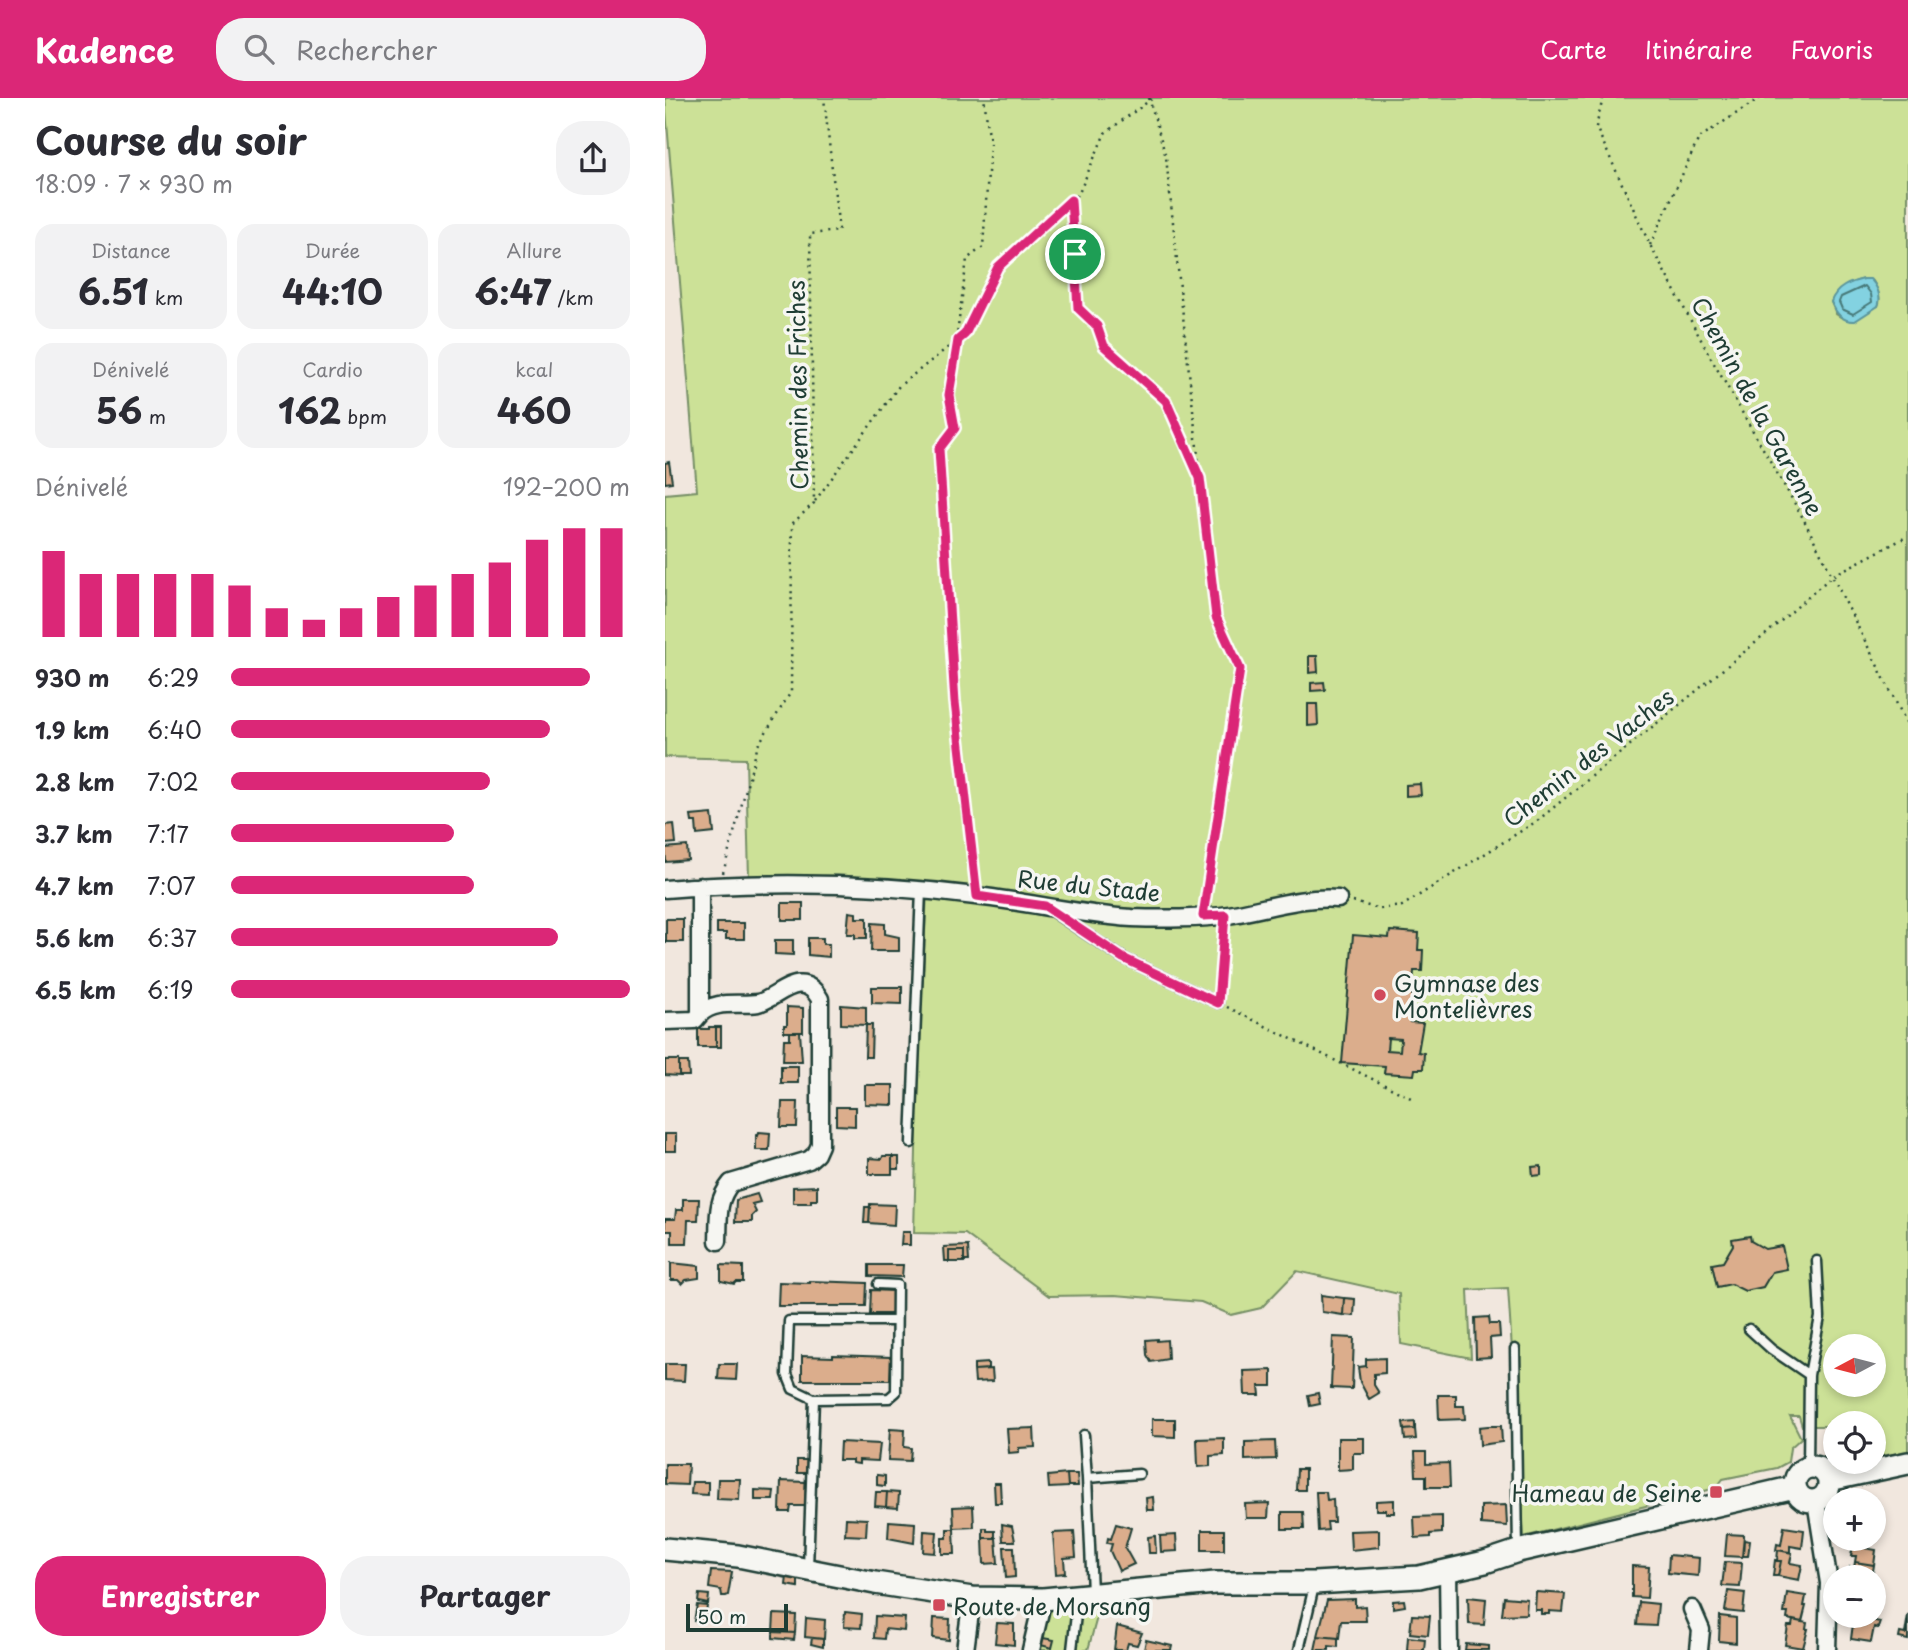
<!DOCTYPE html>
<html lang="fr">
<head>
<meta charset="utf-8">
<style>
  :root { --surface:#fff; --page:#f2f2f3; --text:#2b2b33; --muted:#7c7c81; --accent:#db2777 }
  body { margin:0; font-family:"Playpen Sans",sans-serif; background:var(--page); color:var(--text); height:100vh; display:flex; flex-direction:column; font-size:26px; white-space:nowrap }
  * { box-sizing:border-box; margin:0 }
  p { font-size:23px; color:var(--muted) }
  .icon { flex:none; width:38px; height:38px; fill:none; stroke:currentColor; stroke-width:2; stroke-linecap:round; stroke-linejoin:round }
  .map { position:relative; flex:1; overflow:hidden }
  .drawer { display:flex; flex-direction:column; background:var(--surface); width:665px }
  .drawer>* { flex:none }
  .needle { width:46px; rotate:263deg }
  .buttons { position:absolute; left:1158px; top:1236px; display:grid; gap:14px }
  .buttons a { display:grid; place-items:center; width:63px; height:63px; border-radius:50%; background:var(--surface); box-shadow:0 4px 10px #0003; font-size:35px }
  .scale { position:absolute; left:21px; bottom:18px; width:102px; box-sizing:border-box; padding-left:7px; border:4px solid #1f3d34; border-top:0; font-size:19px; line-height:24px; white-space:nowrap; color:#1f3d34; -webkit-text-stroke:5px #f6f6f2; paint-order:stroke }
  .pin { position:absolute; display:grid; place-items:center; width:60px; height:60px; color:#fff; margin:-30px; border:4px solid #fff; border-radius:50%; box-shadow:0 2px 7px #0007 }
  .round { display:grid; place-items:center; flex:none; width:74px; height:74px; border-radius:28px; background:var(--page) }
  .overview { display:flex; align-items:center; justify-content:space-between; height:119px; padding:0 35px }
  h1 { font-size:38px; font-weight:700; line-height:52px }
  .figures { display:grid; grid-template-columns:repeat(3,1fr); gap:10px; height:119px; padding:7px 35px }
  .figures div { display:grid; align-content:center; border-radius:18px; background:var(--page); text-align:center }
  .figures b { font-size:35px; font-weight:700 }
  .figures small { font-size:19px; font-weight:400 }
  .figures p { font-size:19px }
  .chart { height:196px; padding:14px 35px }
  .chart p { display:flex; justify-content:space-between }
  .chart svg { width:100%; height:126px; margin-top:7px; stroke:var(--accent); stroke-width:6 }
  .action { display:flex; gap:14px; margin-top:auto; padding:14px 35px }
  .action a { flex:1; height:80px; border-radius:28px; background:var(--accent); color:#fff; font-size:28px; font-weight:700; line-height:80px; text-align:center }
  .action a+a { background:var(--page); color:var(--text) }
  ul { padding:0 35px; list-style:none; font-size:23px }
  li { display:grid; grid-template-columns:112px 84px 1fr; align-items:center; height:52px }
  li i { height:18px; border-radius:9px; background:var(--accent) }
  header { display:flex; align-items:center; gap:42px; box-sizing:border-box; height:98px; padding:0 35px; background:var(--accent); color:#fff }
  header strong { font-size:33px }
  nav { display:flex; gap:38px; margin-inline-start:auto; font-size:24px }
  .search { width:490px; height:63px; background:var(--page); display:flex; align-items:center; gap:18px; box-sizing:border-box; padding:0 24px; border-radius:28px; color:var(--muted); font-size:26px }
  main { display:flex; flex:1; min-height:0 }
  .map>svg:first-child { display:block }
  .green { fill:#cce197; stroke:#768f66; stroke-width:2; fill-rule:evenodd }
  .water { fill:#83d2e1; stroke:#5b969c; stroke-width:2 }
  .lines { fill:none; stroke-linecap:round; stroke-linejoin:round }
  .shore { stroke:#477979; stroke-width:2 }
  .building { fill:#dbad8c; stroke:#1f3d34; stroke-width:2; fill-rule:evenodd }
  .service-casing { stroke:#1f3d34; stroke-width:13 }
  .minor-casing { stroke:#1f3d34; stroke-width:21 }
  .tertiary-casing { stroke:#1f3d34; stroke-width:26 }
  .path { stroke:#1f3d34; stroke-width:2.5; stroke-dasharray:2 5; stroke-linecap:butt }
  .service { stroke:#f6f6f2; stroke-width:8 }
  .minor { stroke:#f6f6f2; stroke-width:16 }
  .tertiary { stroke:#f6f6f2; stroke-width:21 }
  .route-casing { stroke:#fff; stroke-width:14 }
  .route { stroke:#db2777; stroke-width:9 }
  .poi-dot { fill:#d1495b; stroke:#f6f6f2; stroke-width:2.5 }
  .labels { text-anchor:middle; dominant-baseline:central; stroke-width:7; stroke-linejoin:round; paint-order:stroke }
  .street-label { font-size:23px; fill:#1f3d34; stroke:#f6f6f2 }
  .poi-label { font-size:23px; fill:#1f3d34; stroke:#f6f6f2; text-anchor:start }
</style>
</head>
<body>
<header>
<strong>Kadence</strong>
<div class="search"><svg class="icon" aria-label="search" viewBox="0 0 24 24"><circle cx="10" cy="10" r="6"/><path d="M15 15l6 6"/></svg>Rechercher</div>
<nav><a>Carte</a><a>Itinéraire</a><a>Favoris</a></nav>
</header>
<main>
<section class="drawer">
<div class="overview"><div><h1>Course du soir</h1><p>18:09 · 7 × 930 m</p></div><a class="round"><svg class="icon" aria-label="share" viewBox="0 0 24 24"><path d="M12 15V3M7 8l5-5 5 5M5 13v7h14v-7"/></svg></a></div>
<div class="figures">
<div><p>Distance</p><b>6.51<small> km</small></b></div>
<div><p>Durée</p><b>44:10</b></div>
<div><p>Allure</p><b>6:47<small> /km</small></b></div>
</div>
<div class="figures">
<div><p>Dénivelé</p><b>56<small> m</small></b></div>
<div><p>Cardio</p><b>162<small> bpm</small></b></div>
<div><p>kcal</p><b>460</b></div>
</div>
<div class="chart"><p><span>Dénivelé</span>192–200 m</p>
<svg viewBox="0 0 160 44" preserveAspectRatio="none"><path d="M5 44V14M15 44V22M25 44V22M35 44V22M45 44V22M55 44V26M65 44V34M75 44V38M85 44V34M95 44V30M105 44V26M115 44V22M125 44V18M135 44V10M145 44V6M155 44V6"/></svg>
</div>
<ul>
<li><b>930 m</b>6:29<i style="width:90%"></i></li>
<li><b>1.9 km</b>6:40<i style="width:80%"></i></li>
<li><b>2.8 km</b>7:02<i style="width:65%"></i></li>
<li><b>3.7 km</b>7:17<i style="width:56%"></i></li>
<li><b>4.7 km</b>7:07<i style="width:61%"></i></li>
<li><b>5.6 km</b>6:37<i style="width:82%"></i></li>
<li><b>6.5 km</b>6:19<i style="width:100%"></i></li>
</ul>
<div class="action"><a>Enregistrer</a><a>Partager</a></div>
</section>
<div class="map">
<svg width="1243" height="1552" viewBox="0 0 1243 1552">
  <rect width="100%" height="100%" fill="#f1e7de"/>
  <filter id="ink" filterUnits="userSpaceOnUse"><feTurbulence type="fractalNoise" baseFrequency=".0143" numOctaves="2"/><feDisplacementMap in="SourceGraphic" scale="14" xChannelSelector="R" yChannelSelector="G"/><feConvolveMatrix kernelMatrix="1 2 1 2 8 2 1 2 1" color-interpolation-filters="sRGB"/></filter>
  <g filter="url(#ink)">
    <path class="green" d="M0,0H1243V1354L1209,1359V1325H1171V1328H1137L1134,1318H1125L1136,1340L1125,1350L1123,1364L1112,1370L1058,1381L1051,1390L859,1439L843,1190L803,1192L806,1260L736,1246L734,1196L632,1173L596,1210L566,1217L536,1204L450,1197L384,1198L300,1136L249,1135L253,971L262,794L84,781L81,661L0,659V396L32,393ZM1199,181L1208,183C1212,191 1217,199 1213,208L1177,220L1171,216L1166,204C1171,191 1187,184 1199,181ZM1171,1248H1209V1286H1171Z
      M385,1508H435L423,1552H375Z"/>
    <path class="water" d="M1199,181H1205C1212,187 1217,199 1213,208L1190,223C1177,224 1171,215 1166,204C1171,189 1185,184 1199,181Z"/>
    <g class="lines">
      <path class="shore" d="M1200,188L1206,196L1207,204L1188,216L1177,211L1174,204L1176,199Z"/>
    </g>
    <path class="building" d="M4,364L7,384L0,385V365Z
      M644,558H652L653,574L644,575Z
      M659,584L660,592L646,593V585Z
      M643,606H652L653,627L643,628Z
      M755,686L756,697L741,698V687Z
      M47,716L49,735L32,737L31,724H27L26,718Z
      M9,726L11,745L0,746V727Z
      M22,748L23,762L1,764L0,750Z
      M117,805H138V822H117Z
      M184,814L191,815V820H202V840H190V836H182Z
      M1,821H18V844H1Z
      M52,825H79V841H61V835H52Z
      M207,825L220,826V836L234,839V853H206Z
      M725,833L754,835L753,852H758L757,873H749L745,924L758,925L753,954L759,955L758,971H750L749,977L719,975L720,968L677,965L688,837L724,840ZM723,940L736,941L735,953L722,952Z
      M143,840H158V846H164V859L143,857Z
      M110,842H128V857L110,856Z
      M207,889H237V906L207,905Z
      M176,907L201,909V927L176,926Z
      M122,909L138,910V934H119V927H122Z
      M201,927H207L206,959H200Z
      M44,929H51V949H33V931H44Z
      M51,929H56V949H51Z
      M125,934H135L137,963H118L119,941H125Z
      M0,962H14V978L0,977Z
      M14,964H23L24,978H14Z
      M116,968H133V985H116Z
      M200,987H228V1007L200,1006Z
      M117,1004H133L132,1029H116Z
      M171,1009H190V1028L171,1027Z
      M94,1034L105,1035L104,1052H91V1037L93,1038Z
      M0,1036H11V1053H0Z
      M218,1058H227V1076H204V1060L217,1061Z
      M227,1059H234V1071H227Z
      M876,1068V1077L868,1078L867,1069Z
      M152,1088V1102H146V1105H128V1089Z
      M92,1096L95,1104L87,1106L91,1114L87,1118V1124H70L71,1102Z
      M18,1101H34L33,1122H23L22,1145H7V1133H0V1121H10L11,1112H18Z
      M205,1106L230,1107L229,1127L204,1125Z
      M200,1109H205L204,1125H199Z
      M237,1134H245V1147H236Z
      M1085,1138L1086,1143L1100,1151L1117,1148L1122,1171L1107,1174L1098,1189L1080,1193L1066,1186L1052,1189L1047,1166L1058,1164L1068,1147L1067,1141Z
      M303,1148L304,1163H299V1153H284V1163H280L279,1149Z
      M284,1153H299V1164H284Z
      M6,1165L34,1168V1180L21,1182L17,1186L13,1182H6Z
      M56,1167L78,1168V1184H71L69,1186L56,1183Z
      M204,1167H238L237,1179L204,1178Z
      M145,1183L202,1185L201,1208H113L114,1184L145,1185Z
      M206,1192L228,1193V1216H205Z
      M656,1197L679,1200L678,1217L657,1214Z
      M679,1200L690,1201L689,1218L678,1217Z
      M824,1219L825,1226H834L835,1239L825,1240L826,1259L811,1260L810,1220Z
      M668,1239L689,1240L687,1291L666,1290Z
      M492,1241V1243L502,1242L503,1261L486,1264L482,1257L481,1242Z
      M168,1257L226,1259L225,1282H137V1258L168,1259Z
      M720,1260V1275L709,1276V1287L714,1295L704,1301L695,1284L693,1269L701,1268V1261Z
      M323,1265V1271L309,1272V1266Z
      M0,1266H20L19,1283L0,1282Z
      M54,1266H72L71,1282L53,1281Z
      M327,1271L328,1283L310,1284L309,1272Z
      M607,1272V1288H594L595,1297H580L579,1273Z
      M653,1295L655,1306L645,1308L643,1297Z
      M773,1297H791V1308H799L800,1321L774,1322Z
      M487,1321H510V1339L487,1338Z
      M750,1324V1331L739,1332L738,1325Z
      M823,1328H836L837,1344L815,1347L814,1329Z
      M369,1330L370,1349L354,1350V1354L344,1355L342,1331Z
      M225,1331L240,1332L239,1349L246,1350L245,1363L223,1362Z
      M750,1331L751,1341L740,1342L739,1332Z
      M559,1340V1357L545,1358V1368L533,1369L532,1341Z
      M673,1340H699V1355H688V1371L673,1372Z
      M610,1343L611,1361L580,1362V1344Z
      M175,1344L215,1346L213,1363L194,1362V1366L187,1365V1362H174Z
      M750,1354H761V1366L784,1365L785,1389H761V1378H751Z
      M132,1362H142L141,1375H132Z
      M0,1366H23L22,1387L0,1386Z
      M632,1371H640V1392H631Z
      M402,1376H412L413,1388H403Z
      M402,1376L403,1389L384,1390L383,1378Z
      M212,1377L220,1378V1388L212,1387Z
      M53,1381H75L74,1402L52,1401Z
      M116,1383L141,1384L140,1408H126L125,1414H115Z
      M27,1384H43V1397L26,1396Z
      M329,1385H335L336,1405H330Z
      M90,1392L109,1393L108,1402H90Z
      M211,1394H222L221,1409L210,1408Z
      M222,1394L234,1395L233,1410L221,1409Z
      M651,1394H661L662,1402L668,1401L669,1424H662L663,1432L653,1433Z
      M488,1399L489,1412H482L481,1400Z
      M729,1402V1415H721V1412H711V1403Z
      M604,1405L603,1420H581L580,1406Z
      M841,1407L842,1428L816,1426V1408Z
      M308,1408L309,1429L289,1430L288,1409Z
      M617,1414H638L639,1431H617Z
      M777,1418V1435L765,1436V1439L750,1440L749,1419Z
      M181,1420L202,1421L201,1438L180,1437Z
      M224,1423L250,1425L249,1445L223,1440Z
      M337,1426L347,1428L350,1443H338Z
      M451,1426L466,1430L460,1450L469,1466L454,1473L445,1453L447,1446L442,1445L443,1440L446,1441Z
      M1119,1429L1139,1432L1137,1450L1125,1448V1454L1111,1452L1112,1446L1116,1447Z
      M318,1430H322V1433H330V1440H318Z
      M282,1431H289L290,1456H277V1440H282Z
      M537,1432H559V1452H537Z
      M714,1432V1449L686,1452L685,1433Z
      M259,1433L272,1434L270,1455L258,1454Z
      M409,1434L411,1459L399,1460L400,1475L391,1476L388,1435Z
      M1062,1436L1079,1437L1077,1459L1060,1458Z
      M511,1437L512,1453L496,1454L495,1438Z
      M490,1438L491,1455H484L483,1439Z
      M318,1440H331L333,1465L319,1466Z
      M1079,1442L1085,1443L1083,1458H1078Z
      M1188,1448L1211,1452L1209,1467L1190,1464L1191,1458H1186Z
      M339,1449H349L350,1479L341,1480Z
      M1113,1452L1127,1455L1125,1465L1137,1467L1134,1482L1113,1478L1116,1463H1112Z
      M1004,1457L1034,1460L1033,1478L1003,1475Z
      M1110,1462L1116,1463L1113,1478H1108Z
      M1060,1464L1077,1465L1075,1489L1057,1488Z
      M1190,1464L1209,1467L1207,1479H1183L1185,1469L1189,1470Z
      M967,1468L984,1469L982,1500L967,1499Z
      M46,1473L67,1474L63,1497L61,1498H57L56,1492L44,1490Z
      M122,1479L133,1481V1489L121,1487Z
      M1063,1493L1080,1495L1078,1515L1060,1513Z
      M871,1494L900,1496L898,1514L884,1513V1516H876V1512H870Z
      M1122,1495L1141,1498L1139,1508H1141L1137,1524L1122,1521L1123,1515H1119Z
      M34,1496L44,1497L43,1506L33,1504Z
      M803,1499L821,1501L819,1527L804,1526Z
      M839,1499L862,1501L861,1516L837,1517Z
      M690,1501V1509L700,1508L701,1523H676L674,1540L653,1538L662,1502Z
      M739,1502L740,1508L728,1510V1503Z
      M974,1504L993,1506L991,1528L972,1527Z
      M32,1507L42,1508L40,1524L29,1523Z
      M180,1514L197,1516L196,1530L179,1529Z
      M109,1516L131,1517L130,1535L108,1534Z
      M747,1517L765,1518L763,1537L745,1535Z
      M1243,1517V1542L1234,1540L1235,1535L1240,1536Z
      M210,1518L240,1520L239,1533L220,1531L219,1541L209,1540Z
      M1055,1518L1071,1520V1545L1054,1543Z
      M141,1520L160,1522L159,1541L140,1539Z
      M269,1520L285,1521L284,1542L268,1540Z
      M1201,1521L1215,1524L1213,1530L1209,1529L1206,1544L1186,1541L1188,1526L1200,1528Z
      M1128,1522L1142,1525L1141,1531H1143L1138,1550L1120,1547L1123,1528H1127Z
      M332,1525L349,1526V1547L330,1545Z
      M452,1528L477,1535L472,1547L463,1545L461,1552H449Z
      M108,1534L130,1535L129,1542L108,1540Z
      M653,1538L673,1540V1549L664,1548V1552H650Z
      M743,1539L760,1541L759,1552H742Z
      M147,1540L158,1541V1549L146,1546Z
      M378,1540L389,1542L387,1550L376,1547Z
      M481,1542L507,1548L506,1552H479Z
      M801,1546L824,1548V1552H800Z"/>
    <g class="lines">
      <g class="service-casing">
        <path id="service" d="M388,814L458,860L553,905
          M246,1045L256,792
          M1084,1231L1106,1251L1144,1277
          M850,1251L853,1453
          M149,1301L224,1300L231,1294L232,1187L213,1186
          M419,1337L422,1380
          M1143,1369L1144,1277L1155,1219L1152,1163
          M143,1470L149,1301L128,1291L122,1276L124,1223H231
          M427,1494L422,1380L474,1376
          M407,1552L413,1499
          M634,1552L649,1488"/>
      </g>
      <g class="minor-casing">
        <path id="minor" d="M0,791C106,783 214,785 319,799C368,805 418,817 467,820C493,821 538,821 563,817C600,811 636,798 673,801
          M35,916C51,901 73,908 93,905C112,901 136,868 155,901V1047L151,1056L144,1062L66,1085C51,1103 54,1120 53,1143
          M0,923L30,922L35,916V788
          M1151,1403L1164,1485L1162,1552
          M783,1472L784,1552
          M1027,1511L1036,1532L1034,1552
          M300,1552L307,1500
          M366,1552L378,1501"/>
      </g>
      <g class="tertiary-casing">
        <path id="tertiary" d="M1130 1386a17 17 0 1 1 34 0a17 17 0 1 1-34 0Z
          M1164,1382L1243,1365
          M0,1451L73,1458L210,1485L307,1500L378,1501L550,1485H649L754,1479L820,1464L853,1453L1130,1389"/>
      </g>
      <path class="path" d="M484,0L501,59L535,377
        M938,0L931,29L985,147L1047,262L1138,420L1243,628
        M406,102L413,210L432,228L439,248L501,303L535,380L551,519L574,571L540,805
        M985,147L1034,40L1095,0
        M150,403L234,288L300,236L333,169L414,95L440,35L488,0
        M58,775L93,647L126,594L127,426L149,405L145,136L174,133L159,0
        M310,785L290,604L273,350L290,330L284,297L302,161L318,149L325,45L319,0
        M688,804L715,811L737,808L872,723L1100,537L1167,478L1243,438
        M554,894L559,831
        M562,909L750,1002"/>
      <use href="#service" class="service"/>
      <use href="#minor" class="minor"/>
      <use href="#tertiary" class="tertiary"/>
    </g>
  </g>
  <g class="lines" filter="url(#ink)">
    <g class="route-casing">
      <path id="route" d="M406,102L413,210L432,228L439,248L501,303L535,380L551,519L575,571L538,818L560,817L553,905L458,860L380,808L312,798L290,604L274,351L290,330L284,297L293,242L300,236L333,169Z"/>
    </g>
    <use href="#route" class="route"/>
  </g>
  <g class="poi-dot">
    <circle cx="715" cy="897" r="7"/>
    <rect x="1044" y="1387" width="14" height="14" rx="3.5"/>
    <rect x="267" y="1500" width="14" height="14" rx="3.5"/>
  </g>
  <g class="labels">
    <g class="street-label">
      <text transform="translate(132 287) rotate(-91)">Chemin des Friches</text>
      <text transform="translate(1093 308) rotate(61)">Chemin de la Garenne</text>
      <text transform="translate(923 659) rotate(-38)">Chemin des Vaches</text>
      <text transform="translate(424 787) rotate(6)">Rue du Stade</text>
    </g>
    <g class="poi-label">
      <text x="729" y="884">Gymnase des<tspan x="729" dy="26">Montelièvres</tspan></text>
      <text x="1037" y="1394" text-anchor="end">Hameau de Seine</text>
      <text x="288" y="1507">Route de Morsang</text>
    </g>
  </g>
</svg>
<div class="buttons">
<a><svg class="needle" viewBox="-14 -14 28 28"><path d="M0-13l5 13h-10z" fill="#e53935"/><path d="M0 13l5-13h-10z" fill="#7c7c81"/></svg></a>
<a><svg class="icon" aria-label="locate" viewBox="0 0 24 24"><circle cx="12" cy="12" r="6"/><path d="M12 2v4M12 18v4M2 12h4M18 12h4"/></svg></a>
<a>+</a>
<a>−</a>
</div>
<div class="scale">50 m</div>
<div class="pin" style="left:410px;top:156px;background:#1e9e55"><svg class="icon" aria-label="arrive" viewBox="0 0 24 24"><path d="M6 21V4h12l-3 4 3 4H6"/></svg></div>
</div>
</main>
</body>
</html>
